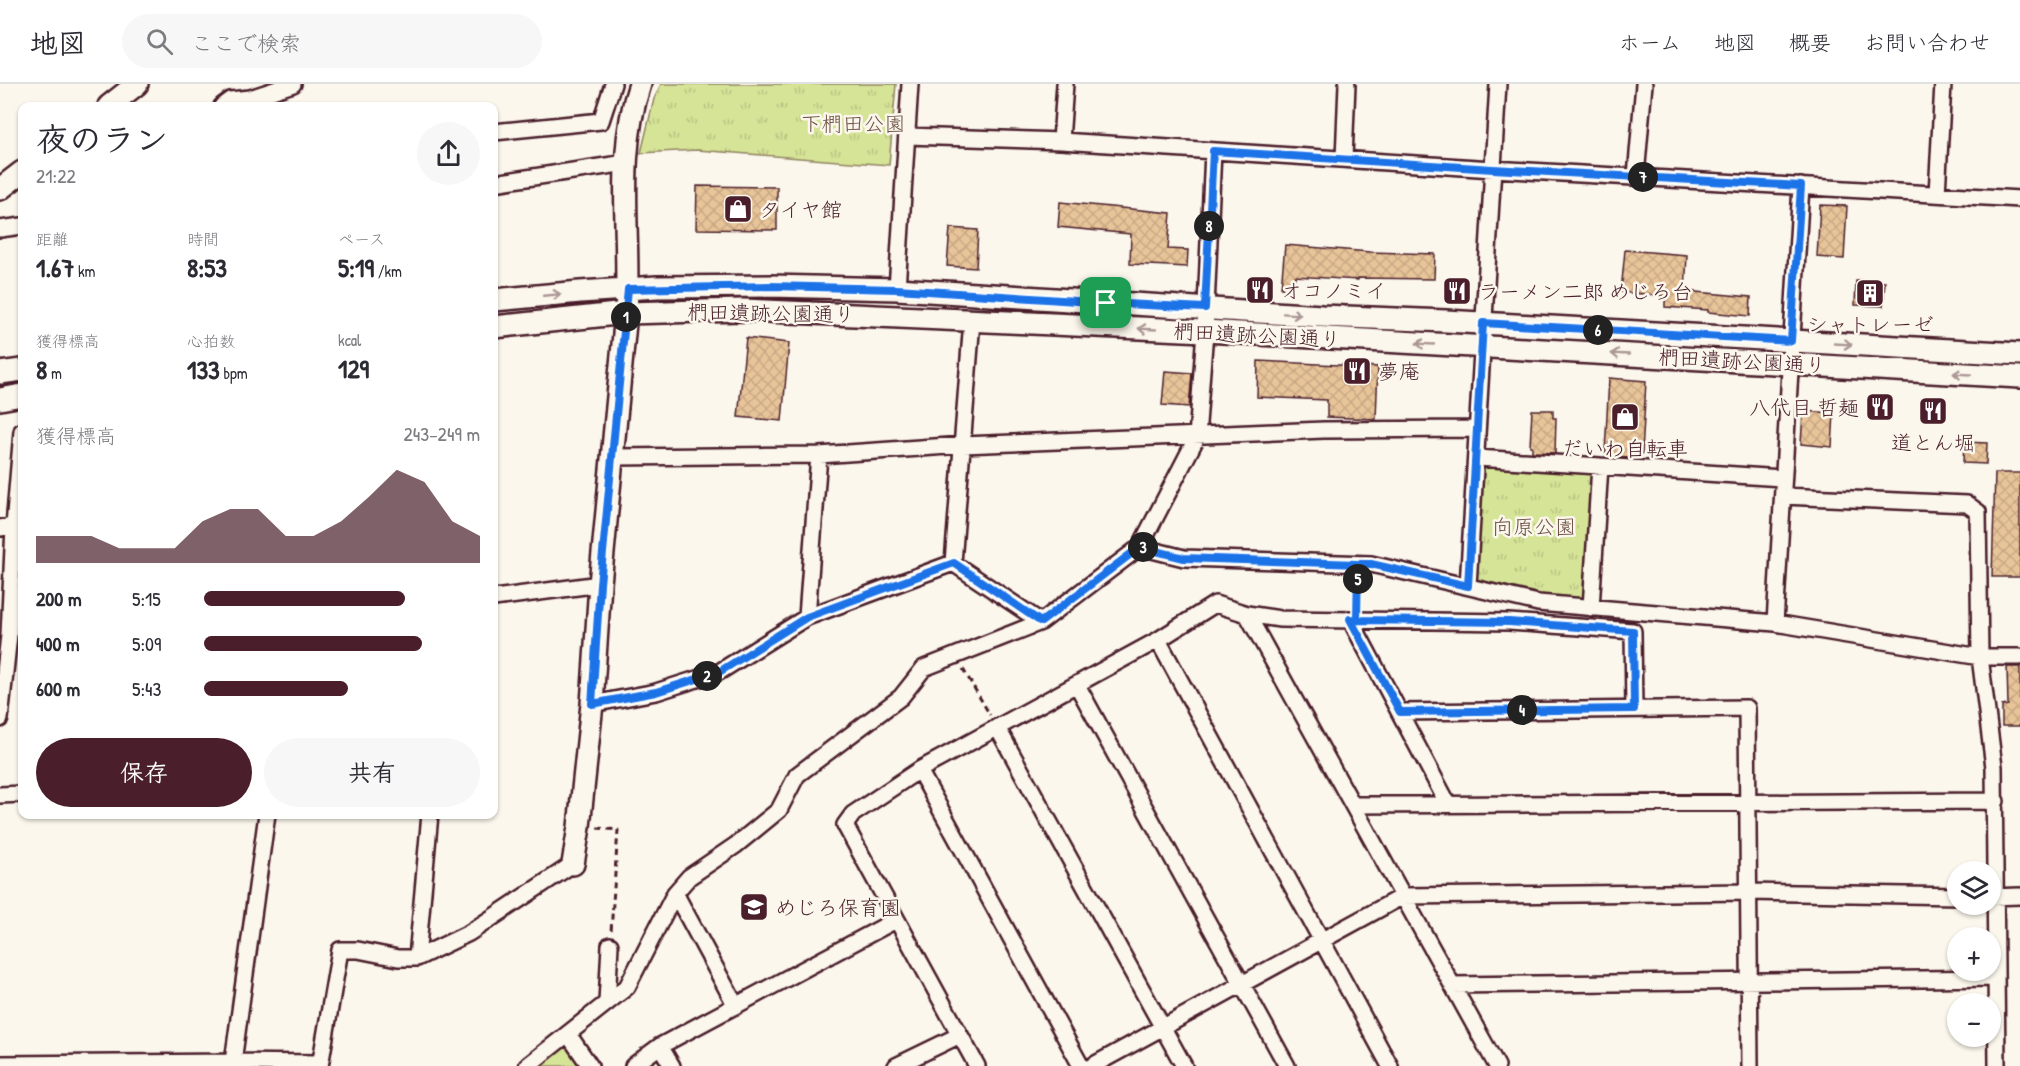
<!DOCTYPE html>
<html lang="ja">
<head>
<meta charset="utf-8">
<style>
  :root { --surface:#fff; --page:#f7f7f7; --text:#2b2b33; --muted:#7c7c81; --line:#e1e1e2; --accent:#4a1f2b }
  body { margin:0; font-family:"Patrick Hand","Klee One",sans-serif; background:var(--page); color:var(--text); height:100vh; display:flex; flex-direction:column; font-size:22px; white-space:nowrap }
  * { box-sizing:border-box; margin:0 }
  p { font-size:20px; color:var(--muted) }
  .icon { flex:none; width:33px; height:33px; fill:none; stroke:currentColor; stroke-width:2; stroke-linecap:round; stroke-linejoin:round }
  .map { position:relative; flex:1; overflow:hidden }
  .drawer { position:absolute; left:18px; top:18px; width:480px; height:717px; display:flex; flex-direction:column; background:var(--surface); border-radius:12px; box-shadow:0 2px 4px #0004 }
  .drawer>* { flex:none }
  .buttons { position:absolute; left:1947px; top:777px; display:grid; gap:12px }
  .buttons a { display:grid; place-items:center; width:54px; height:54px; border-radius:50%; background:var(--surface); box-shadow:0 2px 4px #0004; font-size:30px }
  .pin { position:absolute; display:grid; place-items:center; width:51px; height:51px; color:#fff; margin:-26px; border-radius:12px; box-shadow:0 3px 9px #0006 }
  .km { position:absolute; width:30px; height:30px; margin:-15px; border-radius:50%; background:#222; color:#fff; font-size:16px; line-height:30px; text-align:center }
  .round { display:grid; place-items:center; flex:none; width:63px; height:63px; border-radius:32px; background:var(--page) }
  .overview { display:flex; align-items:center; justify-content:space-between; height:102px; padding:0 18px }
  h1 { font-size:33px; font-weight:800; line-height:45px }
  .figures { display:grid; grid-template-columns:repeat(3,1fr); gap:9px; height:102px; padding:6px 18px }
  .figures div { display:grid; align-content:center }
  .figures b { font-size:26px; font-weight:800 }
  .figures small { font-size:16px; font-weight:400 }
  .figures p { font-size:16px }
  .chart { height:168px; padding:12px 18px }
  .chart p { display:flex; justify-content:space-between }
  .chart svg { width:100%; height:108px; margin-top:6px; fill:var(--accent); opacity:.7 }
  .action { display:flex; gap:12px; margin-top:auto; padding:12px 18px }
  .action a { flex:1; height:69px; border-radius:36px; background:var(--accent); color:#fff; font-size:24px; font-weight:800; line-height:69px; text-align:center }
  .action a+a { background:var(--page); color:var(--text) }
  ul { padding:0 18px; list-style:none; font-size:20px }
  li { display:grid; grid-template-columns:96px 72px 1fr; align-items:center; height:45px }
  li i { height:15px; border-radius:8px; background:var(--accent) }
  header { display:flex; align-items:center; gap:36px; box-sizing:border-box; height:84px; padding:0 30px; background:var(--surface); border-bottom:2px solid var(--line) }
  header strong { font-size:28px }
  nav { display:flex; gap:33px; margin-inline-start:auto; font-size:21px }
  .search { width:420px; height:54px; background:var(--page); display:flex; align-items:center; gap:15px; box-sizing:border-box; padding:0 21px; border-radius:33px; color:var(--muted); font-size:22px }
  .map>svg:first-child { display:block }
  .grass { fill:url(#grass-tufts); stroke:#908261; stroke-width:1.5 }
  .building { fill:url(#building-cross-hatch); stroke:#4a1f2b; stroke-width:1.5 }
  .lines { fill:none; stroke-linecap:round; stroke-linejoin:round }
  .street-casing { stroke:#4a1f2b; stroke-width:20 }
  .secondary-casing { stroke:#4a1f2b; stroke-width:26 }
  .path { stroke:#4a1f2b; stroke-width:3; stroke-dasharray:6 4.5; stroke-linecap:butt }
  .street { stroke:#fbf7ec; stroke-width:15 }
  .secondary { stroke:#fbf7ec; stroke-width:21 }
  .oneway { stroke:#ab9695 }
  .route-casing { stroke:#fff; stroke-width:12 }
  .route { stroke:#1a73e8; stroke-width:8 }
  .labels { text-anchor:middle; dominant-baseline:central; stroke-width:5; stroke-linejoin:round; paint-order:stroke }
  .park-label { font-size:21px; fill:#6d5046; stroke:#fbf7ec }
  .poi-label { font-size:21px; fill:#4a1f2b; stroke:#fbf7ec; text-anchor:start }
  .street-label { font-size:21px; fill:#4a1f2b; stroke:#fbf7ec }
</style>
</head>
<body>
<header>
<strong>地図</strong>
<div class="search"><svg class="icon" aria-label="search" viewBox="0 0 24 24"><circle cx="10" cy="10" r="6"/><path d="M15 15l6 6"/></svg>ここで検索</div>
<nav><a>ホーム</a><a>地図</a><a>概要</a><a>お問い合わせ</a></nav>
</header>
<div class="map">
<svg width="2020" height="982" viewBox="0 0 2020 982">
  <defs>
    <pattern id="grass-tufts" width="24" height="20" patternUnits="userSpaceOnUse" patternTransform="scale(1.5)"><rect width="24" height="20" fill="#d6e497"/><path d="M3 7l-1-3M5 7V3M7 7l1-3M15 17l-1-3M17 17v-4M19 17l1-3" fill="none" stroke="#b9c382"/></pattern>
    <pattern id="building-cross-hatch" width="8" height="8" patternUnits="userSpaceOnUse" patternTransform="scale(1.5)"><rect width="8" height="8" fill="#e8c499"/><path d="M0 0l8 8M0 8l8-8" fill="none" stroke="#c8a884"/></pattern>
  </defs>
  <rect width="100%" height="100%" fill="#fbf7ec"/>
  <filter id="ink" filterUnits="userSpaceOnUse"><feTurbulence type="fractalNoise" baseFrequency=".0167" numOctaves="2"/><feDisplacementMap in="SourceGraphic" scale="12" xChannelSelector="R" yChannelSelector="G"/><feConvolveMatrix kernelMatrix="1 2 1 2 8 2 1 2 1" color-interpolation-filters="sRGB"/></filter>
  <g filter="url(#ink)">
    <path class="grass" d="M661,0H896L889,81L697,66L641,69L654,15Z
      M1477,374L1600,382L1591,524L1468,502Z
      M567,959L583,982H539Z"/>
    <path class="building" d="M697,102L777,103V146L696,145Z
      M1060,118L1171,129L1168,165L1188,166L1187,183L1130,180L1131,150L1058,143Z
      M1820,121L1847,122L1844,175L1817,173Z
      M950,144L978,146L976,184L947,182Z
      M1285,161L1370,168L1435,170L1434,195L1358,194V196L1295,192L1293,205L1281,204Z
      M1625,166L1687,171L1685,207L1751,213L1750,232L1708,228V226L1665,223V212L1621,208Z
      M1856,197L1885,198L1883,222L1855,221Z
      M1448,200H1466L1467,214H1448Z
      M746,254L789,259L782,337L738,333Z
      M1258,277L1378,283L1376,335L1327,333V316L1257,313Z
      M1165,287L1192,289L1189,323L1162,321Z
      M1609,294L1646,297L1642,370H1632V374L1607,373V368H1605Z
      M1532,326H1553V334H1556L1555,369L1532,368V362H1530Z
      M1803,327L1834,329L1832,363L1801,360Z
      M1964,358L1987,359L1986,380L1963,379Z
      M1995,389H2020V493H1992Z
      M2007,583H2020V642H2002V622L2008,621Z"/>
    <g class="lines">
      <g class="street-casing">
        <path id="street" d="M222,22L230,16L250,14L293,0
          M494,48L601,37L613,0
          M907,52L1061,57L1493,85L2020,115
          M1061,57L1065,0
          M1344,75L1347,0
          M1636,92L1644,0
          M494,99L626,79
          M1937,110L1943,0
          M0,145L22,142
          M897,205L910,0
          M22,347L14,442L22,440
          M613,373L819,371L963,361L1324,346L1477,345
          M1477,374L1782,394
          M1783,412L1967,420L1978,428L1980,573L1994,683L1997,982
          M0,444L14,442L9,551L0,635
          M1140,463L1184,474L1371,480L1538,519L1775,539L1980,573H2020
          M953,479L1041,538
          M1468,502L1498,0
          M494,514L600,500
          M1591,524L1600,382
          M1247,530L1497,982
          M807,533L819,371
          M1350,535L1448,720
          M1775,539L1801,102
          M1158,556L1390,982
          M1077,601L1287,982
          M592,620L656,608L719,588L807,533L953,479L972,236
          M1400,628L1747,624L1750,982
          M997,643L1184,982
          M919,686L1081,982
          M0,711L22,710
          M1353,721L1996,717
          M675,809L736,922
          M1990,813L2020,812
          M417,874L430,730
          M1452,901L1996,894
          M607,919L610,861
          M568,950L590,982
          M660,962L672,982
          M233,978L267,730
          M0,980L233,978L320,979
          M320,982L340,866H358L398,874H417L469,849L573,780
          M527,982L627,903L675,809L689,793L736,761L779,726L797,691L901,613L924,584L1041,538L1140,463L1197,353L1205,247L1213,67
          M633,982L660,962L896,836
          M896,982L960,951
          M977,982L845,741L853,730L919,686L1158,556L1215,520L1247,530L1280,535L1509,538L1633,547L1634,625
          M1092,982L1403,812L1749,808L1958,812"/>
      </g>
      <g class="secondary-casing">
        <path id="secondary" d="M109,22L137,0
          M0,105L22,88
          M494,216L580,208L657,203L770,202L897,205L1322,232L1446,237L2020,270
          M494,243L626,229L743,226L1205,247L2020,293
          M0,289L22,286
          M0,315L22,311
          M573,780L579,743L592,620L600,500L626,229C631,154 615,73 640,0"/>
      </g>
      <path class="path" d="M1357,522L1358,495
        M963,585L990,631
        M597,744L618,746L611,848"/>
      <use href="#street" class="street"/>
      <use href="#secondary" class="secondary"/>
    </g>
    <defs><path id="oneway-shaft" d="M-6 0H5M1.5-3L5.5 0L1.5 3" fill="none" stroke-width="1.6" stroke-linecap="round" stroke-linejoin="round" transform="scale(1.5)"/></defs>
    <g class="oneway">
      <use href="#oneway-shaft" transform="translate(552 211) rotate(-5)"/>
      <use href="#oneway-shaft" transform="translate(1292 230) rotate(4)"/>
      <use href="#oneway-shaft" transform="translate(1147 245) rotate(-177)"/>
      <use href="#oneway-shaft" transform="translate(1425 260) rotate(-177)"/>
      <use href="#oneway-shaft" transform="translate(1843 260) rotate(3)"/>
      <use href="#oneway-shaft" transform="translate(1620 270) rotate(-177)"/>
      <use href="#oneway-shaft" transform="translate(1962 290) rotate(-177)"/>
    </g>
  </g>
  <g class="lines" filter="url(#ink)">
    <g class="route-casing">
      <path id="route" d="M1106,219L897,205L770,202L628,205L600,500L592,620L656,608L719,588L807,533L954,479L1041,538L1140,463L1184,474L1358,480L1357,536L1350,535L1400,628L1634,625L1633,547L1509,538L1357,536L1358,480H1371L1468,502L1483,239L1791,257L1801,102L1493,85L1213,67L1205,224L1106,219"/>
    </g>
    <use href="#route" class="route"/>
  </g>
  <defs>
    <g id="shop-square" transform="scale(1.5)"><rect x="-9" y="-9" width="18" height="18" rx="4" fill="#4a1f2b" stroke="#fbf7ec"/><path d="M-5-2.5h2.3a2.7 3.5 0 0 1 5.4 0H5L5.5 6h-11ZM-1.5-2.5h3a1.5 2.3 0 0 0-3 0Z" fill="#fff"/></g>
    <g id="restaurant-square" transform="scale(1.5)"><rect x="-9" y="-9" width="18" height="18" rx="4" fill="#4a1f2b" stroke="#fbf7ec"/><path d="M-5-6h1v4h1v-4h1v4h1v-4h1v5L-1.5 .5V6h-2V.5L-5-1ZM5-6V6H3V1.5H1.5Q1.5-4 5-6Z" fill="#fff"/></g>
    <g id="building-square" transform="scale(1.5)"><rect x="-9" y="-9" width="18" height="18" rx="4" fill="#4a1f2b" stroke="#fbf7ec"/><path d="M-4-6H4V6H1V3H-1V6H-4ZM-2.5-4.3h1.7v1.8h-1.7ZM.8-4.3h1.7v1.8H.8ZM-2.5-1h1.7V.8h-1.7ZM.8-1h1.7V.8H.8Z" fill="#fff"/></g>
    <g id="school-square" transform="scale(1.5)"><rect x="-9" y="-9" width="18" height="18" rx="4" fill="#4a1f2b" stroke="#fbf7ec"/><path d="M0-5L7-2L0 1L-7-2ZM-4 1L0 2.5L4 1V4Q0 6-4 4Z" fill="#fff"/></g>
  </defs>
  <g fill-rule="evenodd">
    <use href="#shop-square" x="738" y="125"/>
    <use href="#restaurant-square" x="1260" y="206"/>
    <use href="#restaurant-square" x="1457" y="207"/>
    <use href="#building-square" x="1870" y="209"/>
    <use href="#restaurant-square" x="1357" y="287"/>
    <use href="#restaurant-square" x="1880" y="323"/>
    <use href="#restaurant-square" x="1933" y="327"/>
    <use href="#shop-square" x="1625" y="333"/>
    <use href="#school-square" x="754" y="823"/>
  </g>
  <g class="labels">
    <g class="park-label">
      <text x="853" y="39">下椚田公園</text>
      <text x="1534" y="442">向原公園</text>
    </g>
    <g class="poi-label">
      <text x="759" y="125">タイヤ館</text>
      <text x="1281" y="206">オコノミイ</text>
      <text x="1478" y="207">ラーメン二郎 めじろ台</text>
      <text x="1870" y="240" text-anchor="middle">シャトレーゼ</text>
      <text x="1378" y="287">夢庵</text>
      <text x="1859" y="323" text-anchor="end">八代目 哲麺</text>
      <text x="1933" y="358" text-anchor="middle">道とん堀</text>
      <text x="1625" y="364" text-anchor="middle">だいわ自転車</text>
      <text x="775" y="823">めじろ保育園</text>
    </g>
    <g class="street-label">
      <text transform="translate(771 229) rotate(1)">椚田遺跡公園通り</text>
      <text transform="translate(1257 251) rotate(3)">椚田遺跡公園通り</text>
      <text transform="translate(1742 277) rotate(3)">椚田遺跡公園通り</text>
    </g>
  </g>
</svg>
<div class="buttons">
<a><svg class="icon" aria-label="layers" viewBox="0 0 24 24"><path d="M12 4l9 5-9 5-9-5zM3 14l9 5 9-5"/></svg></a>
<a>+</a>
<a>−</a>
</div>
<div class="pin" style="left:1106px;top:219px;background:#1e9e55"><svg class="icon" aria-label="arrive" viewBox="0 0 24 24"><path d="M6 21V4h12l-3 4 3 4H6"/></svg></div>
<b class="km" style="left:626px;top:233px">1</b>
<b class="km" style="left:707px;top:592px">2</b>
<b class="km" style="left:1143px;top:463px">3</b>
<b class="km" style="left:1522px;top:626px">4</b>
<b class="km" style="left:1358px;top:495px">5</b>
<b class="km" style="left:1598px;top:246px">6</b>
<b class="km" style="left:1643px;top:93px">7</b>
<b class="km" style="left:1209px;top:142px">8</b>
<section class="drawer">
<div class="overview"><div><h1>夜のラン</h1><p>21:22</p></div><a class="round"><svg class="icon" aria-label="share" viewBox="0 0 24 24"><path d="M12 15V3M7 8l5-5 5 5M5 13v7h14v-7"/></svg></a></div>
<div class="figures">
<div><p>距離</p><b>1.67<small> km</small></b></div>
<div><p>時間</p><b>8:53</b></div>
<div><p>ペース</p><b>5:19<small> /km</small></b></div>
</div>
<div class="figures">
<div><p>獲得標高</p><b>8<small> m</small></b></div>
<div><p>心拍数</p><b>133<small> bpm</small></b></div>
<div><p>kcal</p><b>129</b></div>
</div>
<div class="chart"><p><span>獲得標高</span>243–249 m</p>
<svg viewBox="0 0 160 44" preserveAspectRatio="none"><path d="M0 44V33L10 33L20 33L30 38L40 38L50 38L60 27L70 22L80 22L90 33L100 33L110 27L120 17L130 6L140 11L150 27L160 33V44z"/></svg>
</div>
<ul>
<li><b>200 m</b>5:15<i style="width:73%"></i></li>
<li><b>400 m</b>5:09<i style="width:79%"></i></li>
<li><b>600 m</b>5:43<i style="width:52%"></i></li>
</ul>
<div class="action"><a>保存</a><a>共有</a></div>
</section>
</div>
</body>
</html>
